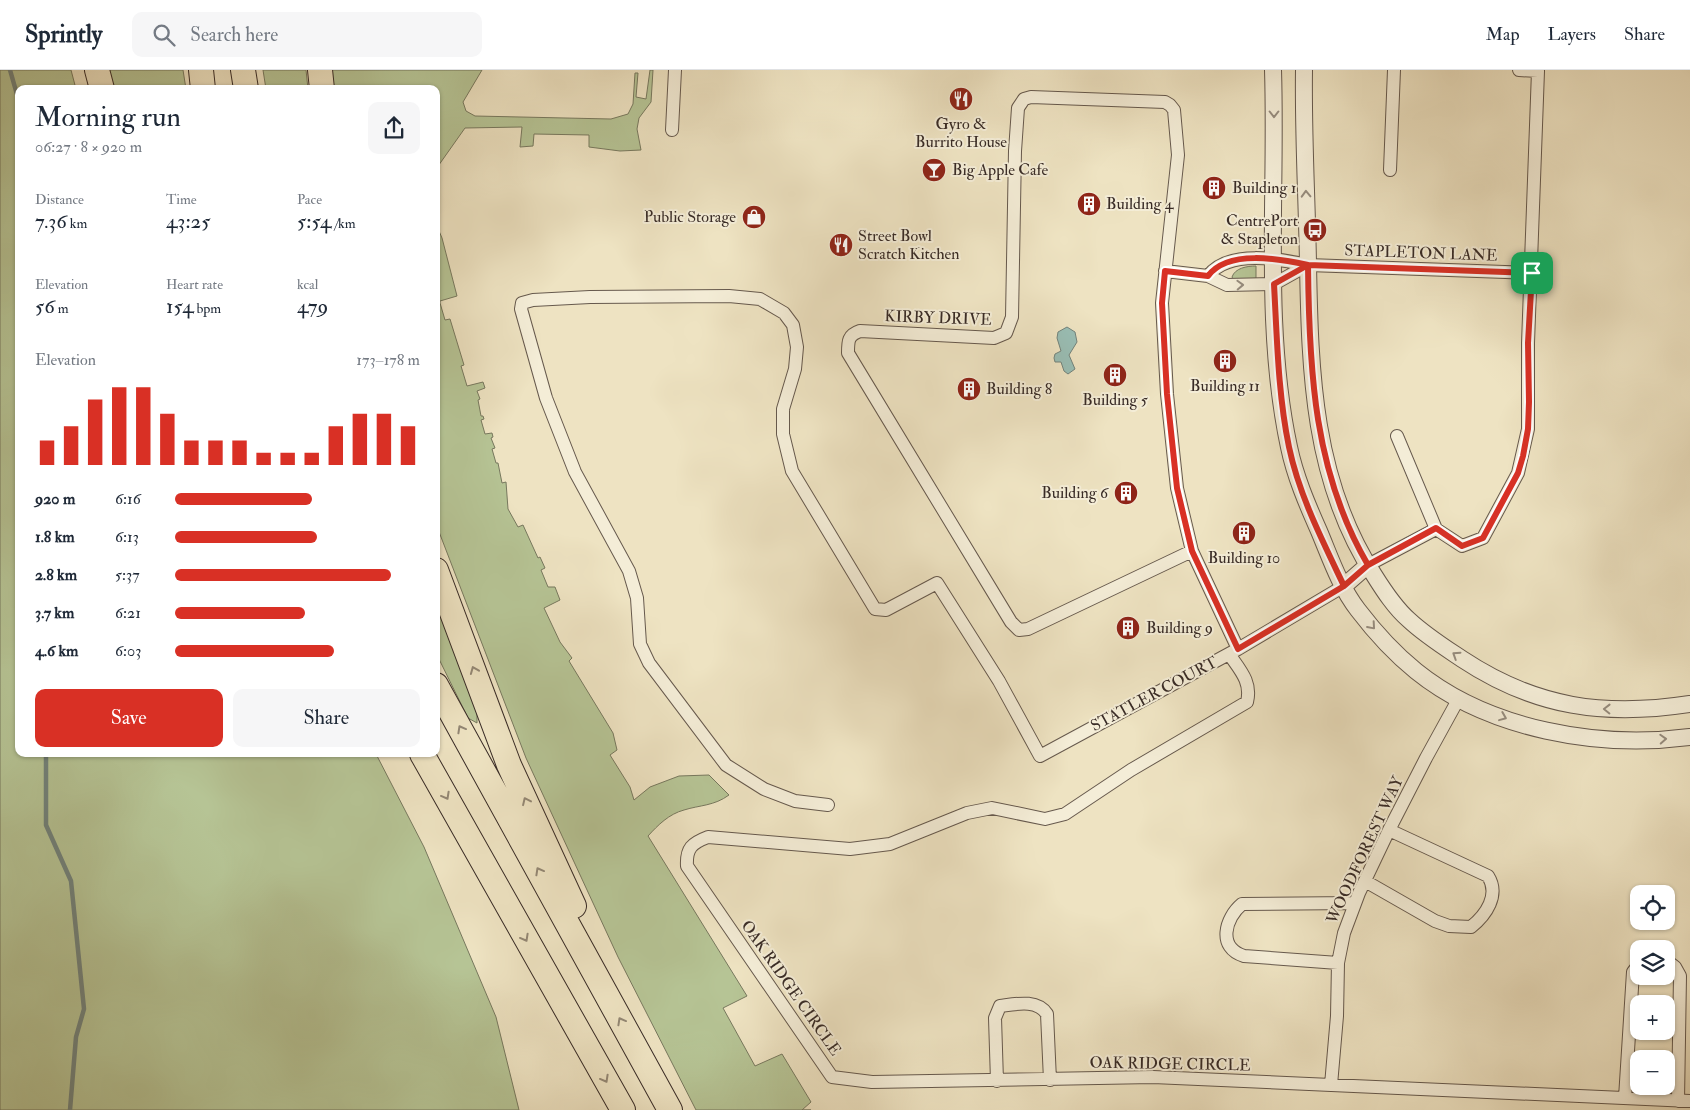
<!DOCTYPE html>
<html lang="en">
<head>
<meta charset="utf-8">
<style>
  :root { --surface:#fff; --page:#f6f6f7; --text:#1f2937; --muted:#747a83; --line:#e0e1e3; --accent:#d93025 }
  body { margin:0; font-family:"IM FELL Double Pica",serif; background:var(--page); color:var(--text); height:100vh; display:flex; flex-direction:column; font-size:19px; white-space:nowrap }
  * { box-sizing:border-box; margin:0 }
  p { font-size:16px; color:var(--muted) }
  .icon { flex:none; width:28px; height:28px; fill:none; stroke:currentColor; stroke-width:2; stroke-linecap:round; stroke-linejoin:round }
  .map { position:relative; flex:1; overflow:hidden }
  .drawer { position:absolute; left:15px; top:15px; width:425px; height:672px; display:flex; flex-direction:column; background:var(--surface); border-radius:10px; box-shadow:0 1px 4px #0004 }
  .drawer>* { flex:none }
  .controls { position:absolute; left:1630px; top:815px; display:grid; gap:10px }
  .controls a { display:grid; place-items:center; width:45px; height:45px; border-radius:10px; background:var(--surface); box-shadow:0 1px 4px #0004; font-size:25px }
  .pin { position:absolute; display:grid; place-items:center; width:42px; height:42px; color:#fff; margin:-21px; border-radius:10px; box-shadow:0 2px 8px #0006 }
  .round { display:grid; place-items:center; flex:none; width:52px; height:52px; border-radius:10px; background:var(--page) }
  .summary { display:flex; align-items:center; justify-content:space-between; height:85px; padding:0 20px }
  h1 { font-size:28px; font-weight:600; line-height:38px }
  .figures { display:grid; grid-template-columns:repeat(3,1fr); gap:8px; height:85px; padding:5px 20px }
  .figures div { display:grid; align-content:center }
  .figures b { font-size:21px; font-weight:600 }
  .figures small { font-size:14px; font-weight:400 }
  .figures p { font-size:14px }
  .chart { height:140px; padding:10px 20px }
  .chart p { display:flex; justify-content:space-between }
  .chart svg { width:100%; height:90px; margin-top:5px; stroke:var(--accent); stroke-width:6 }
  .button { display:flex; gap:10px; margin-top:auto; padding:10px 20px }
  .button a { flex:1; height:58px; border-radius:10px; background:var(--accent); color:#fff; font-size:20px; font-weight:600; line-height:58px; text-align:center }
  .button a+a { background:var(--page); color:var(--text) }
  ul { padding:0 20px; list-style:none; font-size:16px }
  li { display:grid; grid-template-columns:80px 60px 1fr; align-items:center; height:38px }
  li i { height:12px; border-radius:6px; background:var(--accent) }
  header { display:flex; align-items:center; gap:30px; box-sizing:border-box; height:70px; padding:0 25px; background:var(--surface); border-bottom:1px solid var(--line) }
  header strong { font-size:24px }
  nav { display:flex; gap:28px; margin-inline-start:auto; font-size:18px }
  .search { width:350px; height:45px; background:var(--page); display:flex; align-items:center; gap:12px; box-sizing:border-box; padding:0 18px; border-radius:10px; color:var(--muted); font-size:19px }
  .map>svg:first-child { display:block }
  .green { fill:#b6c495; stroke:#77785e }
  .water { fill:#99beb5; stroke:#72837c }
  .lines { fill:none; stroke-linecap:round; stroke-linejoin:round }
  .stream { stroke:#72837c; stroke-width:4.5 }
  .minor-casing { stroke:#66594d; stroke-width:14 }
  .tertiary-casing { stroke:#66594d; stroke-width:18 }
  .motorway-casing { stroke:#382b26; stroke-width:26 }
  .minor { stroke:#f4edd7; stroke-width:12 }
  .tertiary { stroke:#f4edd7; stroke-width:16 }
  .motorway { stroke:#eee3c2; stroke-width:24 }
  .oneway { stroke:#968c7e }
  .oneway2 { stroke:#938774 }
  .route-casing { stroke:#fff; stroke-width:10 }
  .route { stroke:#d93025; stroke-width:6 }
  .labels { text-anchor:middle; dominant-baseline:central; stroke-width:4; stroke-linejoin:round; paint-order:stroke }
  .poi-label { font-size:16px; fill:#382b26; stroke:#f4edd7; text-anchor:start }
  .street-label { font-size:16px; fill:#382b26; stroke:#f4edd7 }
</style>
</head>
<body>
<header>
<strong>Sprintly</strong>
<div class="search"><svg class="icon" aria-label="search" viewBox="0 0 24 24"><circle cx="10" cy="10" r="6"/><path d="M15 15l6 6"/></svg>Search here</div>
<nav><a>Map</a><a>Layers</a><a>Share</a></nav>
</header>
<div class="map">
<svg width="1690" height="1040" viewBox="0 0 1690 1040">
  <rect width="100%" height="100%" fill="#eee3c2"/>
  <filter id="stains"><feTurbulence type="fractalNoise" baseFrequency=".004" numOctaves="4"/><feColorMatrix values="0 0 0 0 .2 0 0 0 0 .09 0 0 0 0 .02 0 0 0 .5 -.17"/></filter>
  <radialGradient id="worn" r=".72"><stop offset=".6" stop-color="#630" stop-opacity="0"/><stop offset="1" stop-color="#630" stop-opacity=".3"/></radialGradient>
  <path class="green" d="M0,0H71L76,19H19V684H376L424,777L496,947L519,1040H0Z
    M106,0H183L186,19H110Z
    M263,0H306L308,19H266Z
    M329,0H482L463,32L466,41L475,46L611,49L628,44L633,34L635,3H638L636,27L646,29L650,0H653L651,32L639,48L637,59L641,80L620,81L589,77V65L534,64L533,76L520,77L522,57L465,58L436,99V19H333Z
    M436,154L442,168L457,226L440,231V233L445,250L450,249L464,295L461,296L467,316L483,312L485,318L477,321L480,329L478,330L481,346H483L484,349L481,350L485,364L492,363L493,367L491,368L495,378L492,379L496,393H498L502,413L506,412L508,439L518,457L523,455L538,488L540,487L545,498L541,500L548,517H555L560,530L544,538L560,572L572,588L569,591L613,663L617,680L610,685L630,717L634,730L650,717L679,706L709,705L729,725C714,736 700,735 684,740C669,744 658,755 648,766L747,926L723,938L755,996L782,984L811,1032L802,1040H811H696L618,887L526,688L436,454Z
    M1256,196V209H1233L1232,207C1235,198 1247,196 1256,196Z
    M436,530L477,639V653L468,648L436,583Z"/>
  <path class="water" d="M1067,257L1075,262L1077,272L1069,285L1075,299L1068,304L1064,301L1061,292H1055L1054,288L1055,284L1061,281L1057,268L1058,262Z"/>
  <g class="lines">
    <path class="stream" d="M10,0L18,28L19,48
      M46,684V755L71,811L84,939L76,967L70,1040"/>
    <g class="minor-casing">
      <path id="minor" d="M672,60L675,0
        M1390,100L1394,0
        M1165,201L1208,206L1227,215L1274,214L1308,195
        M1208,206C1229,179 1279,189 1308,195L1532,203
        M1397,366L1436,459
        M1436,459L1462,476L1483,468L1518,403L1528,359V273L1538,1L1519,0
        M1192,481L1177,418L1167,324L1162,233L1178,85L1174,40L1170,35L1165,32L1031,27L1024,29L1018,38L1015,81L1012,247L1006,263L994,268L860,261C848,265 848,271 848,283L1011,552L1019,560L1028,559L1192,481L1238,579
        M1368,495L1436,459
        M1229,584C1240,600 1252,612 1247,632L1131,700L1065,744L1045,749L992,738L967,743L890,774L850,779L708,767C692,773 686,778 687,796L832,1007L872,1012L1153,1007L1690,1031
        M828,735L795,731L764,719L726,695L649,593L640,574L637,528L629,501L575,402L546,328L521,239L522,233L533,230L590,227L729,226L760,229L784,243L793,255L797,277L795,299L783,339V364L792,401L875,539L886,540L937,513L999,611L1040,686L1238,579L1344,516
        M1365,811L1435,851L1449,856L1471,857C1486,845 1500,825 1488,806L1389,760
        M1666,890L1675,897L1680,906L1678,1031
        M1338,893L1244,886C1217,878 1225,848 1242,834L1355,833
        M997,1011L995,948L1000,936C1016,934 1037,929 1047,944L1050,1010
        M1331,1015L1337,946L1338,893L1344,863L1359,823L1389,760L1426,688L1459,628
        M1625,1028L1633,902L1639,894"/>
    </g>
    <g class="tertiary-casing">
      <path id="tertiary" d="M1273,0C1277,124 1263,256 1289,377C1295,406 1307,434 1319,461C1330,487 1340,517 1358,540C1374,561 1395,584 1416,601C1489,660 1599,679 1690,667
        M1304,0C1303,65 1307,130 1308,194C1310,303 1313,411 1374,505C1384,521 1395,538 1409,550C1425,565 1444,577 1462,589C1536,638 1605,647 1690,634
        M1344,516L1368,495"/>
    </g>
    <g class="motorway-casing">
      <path id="motorway" d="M97,0L102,19
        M201,0L203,19
        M243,0L246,19
        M320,0L322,19
        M436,500L509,695L574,836
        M436,615L670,1040
        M422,684L623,1040"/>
    </g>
    <use href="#minor" class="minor"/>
    <use href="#tertiary" class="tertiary"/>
    <use href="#motorway" class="motorway"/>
  </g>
  <defs><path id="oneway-chevron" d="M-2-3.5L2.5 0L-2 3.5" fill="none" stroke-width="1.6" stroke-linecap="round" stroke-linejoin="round" transform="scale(1.25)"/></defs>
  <g class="oneway">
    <use href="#oneway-chevron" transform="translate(1274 44) rotate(90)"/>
    <use href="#oneway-chevron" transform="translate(1306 124) rotate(-92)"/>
    <use href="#oneway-chevron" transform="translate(1240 215) rotate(-2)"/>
    <use href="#oneway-chevron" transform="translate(1372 556) rotate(49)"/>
    <use href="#oneway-chevron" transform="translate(1456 585) rotate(-147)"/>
    <use href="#oneway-chevron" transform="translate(1607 639) rotate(-179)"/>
    <use href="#oneway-chevron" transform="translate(1503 647) rotate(22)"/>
    <use href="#oneway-chevron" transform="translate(1663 669) rotate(-3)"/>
  </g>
  <g class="oneway2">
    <use href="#oneway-chevron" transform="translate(474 600) rotate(-112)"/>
    <use href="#oneway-chevron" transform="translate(461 659) rotate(-119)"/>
    <use href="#oneway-chevron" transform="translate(446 726) rotate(61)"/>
    <use href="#oneway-chevron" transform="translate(526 731) rotate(-115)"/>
    <use href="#oneway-chevron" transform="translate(539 801) rotate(-119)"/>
    <use href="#oneway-chevron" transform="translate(525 868) rotate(61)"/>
    <use href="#oneway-chevron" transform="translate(621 951) rotate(-119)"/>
    <use href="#oneway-chevron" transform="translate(605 1009) rotate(61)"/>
  </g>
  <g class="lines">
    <g class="route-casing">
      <path id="route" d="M1532,203L1528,273L1529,332L1528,359L1523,386L1518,403L1483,468L1462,476L1436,458L1368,495L1344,516L1238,579L1192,481L1177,418L1167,324L1162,233L1165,201L1208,206C1228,179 1280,189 1308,195C1309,300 1314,403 1368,495L1344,516C1323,472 1299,425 1289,377C1278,324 1277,268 1274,214L1308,195L1532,203"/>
    </g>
    <use href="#route" class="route"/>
  </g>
  <defs>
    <g id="restaurant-disc" transform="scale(1.25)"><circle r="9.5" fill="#8f2418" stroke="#f4edd7"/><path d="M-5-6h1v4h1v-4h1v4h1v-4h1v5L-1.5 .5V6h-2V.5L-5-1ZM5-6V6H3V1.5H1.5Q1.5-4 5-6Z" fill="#fff"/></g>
    <g id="bar-disc" transform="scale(1.25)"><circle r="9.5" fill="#8f2418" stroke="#f4edd7"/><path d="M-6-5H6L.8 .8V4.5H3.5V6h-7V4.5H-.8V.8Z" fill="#fff"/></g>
    <g id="building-disc" transform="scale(1.25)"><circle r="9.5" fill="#8f2418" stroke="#f4edd7"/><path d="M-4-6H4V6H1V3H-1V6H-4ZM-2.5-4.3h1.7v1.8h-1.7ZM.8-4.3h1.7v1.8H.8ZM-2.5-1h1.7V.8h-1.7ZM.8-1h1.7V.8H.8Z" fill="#fff"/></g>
    <g id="shop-disc" transform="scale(1.25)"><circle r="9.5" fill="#8f2418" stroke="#f4edd7"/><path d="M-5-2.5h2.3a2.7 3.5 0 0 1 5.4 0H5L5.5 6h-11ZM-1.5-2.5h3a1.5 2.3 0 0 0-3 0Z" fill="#fff"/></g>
    <g id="bus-disc" transform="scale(1.25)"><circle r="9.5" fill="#8f2418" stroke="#f4edd7"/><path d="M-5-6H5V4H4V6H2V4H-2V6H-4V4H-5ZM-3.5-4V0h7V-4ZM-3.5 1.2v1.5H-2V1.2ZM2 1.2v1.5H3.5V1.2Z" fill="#fff"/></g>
  </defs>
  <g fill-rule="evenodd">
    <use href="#restaurant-disc" x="961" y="29"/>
    <use href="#bar-disc" x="934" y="100"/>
    <use href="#building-disc" x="1214" y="118"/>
    <use href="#building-disc" x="1089" y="134"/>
    <use href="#shop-disc" x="754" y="147"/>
    <use href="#bus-disc" x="1315" y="160"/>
    <use href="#restaurant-disc" x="841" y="175"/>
    <use href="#building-disc" x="1225" y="291"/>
    <use href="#building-disc" x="1115" y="305"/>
    <use href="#building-disc" x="969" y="319"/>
    <use href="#building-disc" x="1126" y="423"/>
    <use href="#building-disc" x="1244" y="463"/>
    <use href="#building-disc" x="1128" y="558"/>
  </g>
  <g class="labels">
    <g class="poi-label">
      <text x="961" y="54" text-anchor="middle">Gyro &amp;<tspan x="961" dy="18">Burrito House</tspan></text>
      <text x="952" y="100">Big Apple Cafe</text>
      <text x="1232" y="118">Building 1</text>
      <text x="1106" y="134">Building 4</text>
      <text x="736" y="147" text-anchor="end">Public Storage</text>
      <text x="1298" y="151" text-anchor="end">CentrePort<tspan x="1298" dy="18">&amp; Stapleton</tspan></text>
      <text x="858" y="166">Street Bowl<tspan x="858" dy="18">Scratch Kitchen</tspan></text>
      <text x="1225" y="316" text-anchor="middle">Building 11</text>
      <text x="986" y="319">Building 8</text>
      <text x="1115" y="330" text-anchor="middle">Building 5</text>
      <text x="1108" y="423" text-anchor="end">Building 6</text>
      <text x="1244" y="488" text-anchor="middle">Building 10</text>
      <text x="1146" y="558">Building 9</text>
    </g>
    <g class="street-label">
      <text transform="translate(1421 183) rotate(2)">STAPLETON LANE</text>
      <text transform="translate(938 248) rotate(2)">KIRBY DRIVE</text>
      <text transform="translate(1154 624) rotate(-28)">STATLER COURT</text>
      <text transform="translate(1365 780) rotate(-65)">WOODFOREST WAY</text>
      <text transform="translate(791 918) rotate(55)">OAK RIDGE CIRCLE</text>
      <text transform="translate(1170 994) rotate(1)">OAK RIDGE CIRCLE</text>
    </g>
  </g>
  <rect width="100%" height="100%" filter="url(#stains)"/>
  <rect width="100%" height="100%" fill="url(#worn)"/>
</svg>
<div class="controls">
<a><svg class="icon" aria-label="locate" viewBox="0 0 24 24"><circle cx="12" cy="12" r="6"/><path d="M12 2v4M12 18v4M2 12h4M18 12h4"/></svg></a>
<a><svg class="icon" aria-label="layers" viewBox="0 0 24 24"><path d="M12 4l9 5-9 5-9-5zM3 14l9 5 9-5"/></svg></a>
<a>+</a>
<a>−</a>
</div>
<div class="pin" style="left:1532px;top:203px;background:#1e9e55"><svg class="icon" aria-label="arrive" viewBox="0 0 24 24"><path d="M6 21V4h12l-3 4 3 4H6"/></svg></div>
<section class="drawer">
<div class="summary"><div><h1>Morning run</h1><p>06:27 · 8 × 920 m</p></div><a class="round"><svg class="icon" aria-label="share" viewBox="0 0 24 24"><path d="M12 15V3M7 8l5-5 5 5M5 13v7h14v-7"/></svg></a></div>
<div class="figures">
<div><p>Distance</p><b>7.36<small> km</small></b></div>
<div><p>Time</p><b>43:25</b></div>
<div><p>Pace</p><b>5:54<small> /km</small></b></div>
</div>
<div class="figures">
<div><p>Elevation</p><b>56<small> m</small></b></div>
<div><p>Heart rate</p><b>154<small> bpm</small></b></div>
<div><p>kcal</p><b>479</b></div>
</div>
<div class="chart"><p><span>Elevation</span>173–178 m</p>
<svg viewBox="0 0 160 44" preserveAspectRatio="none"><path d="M5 44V32M15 44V25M25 44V12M35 44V6M45 44V6M55 44V19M65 44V32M75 44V32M85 44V32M95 44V38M105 44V38M115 44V38M125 44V25M135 44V19M145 44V19M155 44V25"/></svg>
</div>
<ul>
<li><b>920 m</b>6:16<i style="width:56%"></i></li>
<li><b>1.8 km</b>6:13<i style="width:58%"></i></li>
<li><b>2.8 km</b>5:37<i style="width:88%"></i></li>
<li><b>3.7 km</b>6:21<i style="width:53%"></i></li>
<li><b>4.6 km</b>6:03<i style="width:65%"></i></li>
</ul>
<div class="button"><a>Save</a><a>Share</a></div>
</section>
</div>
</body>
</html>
